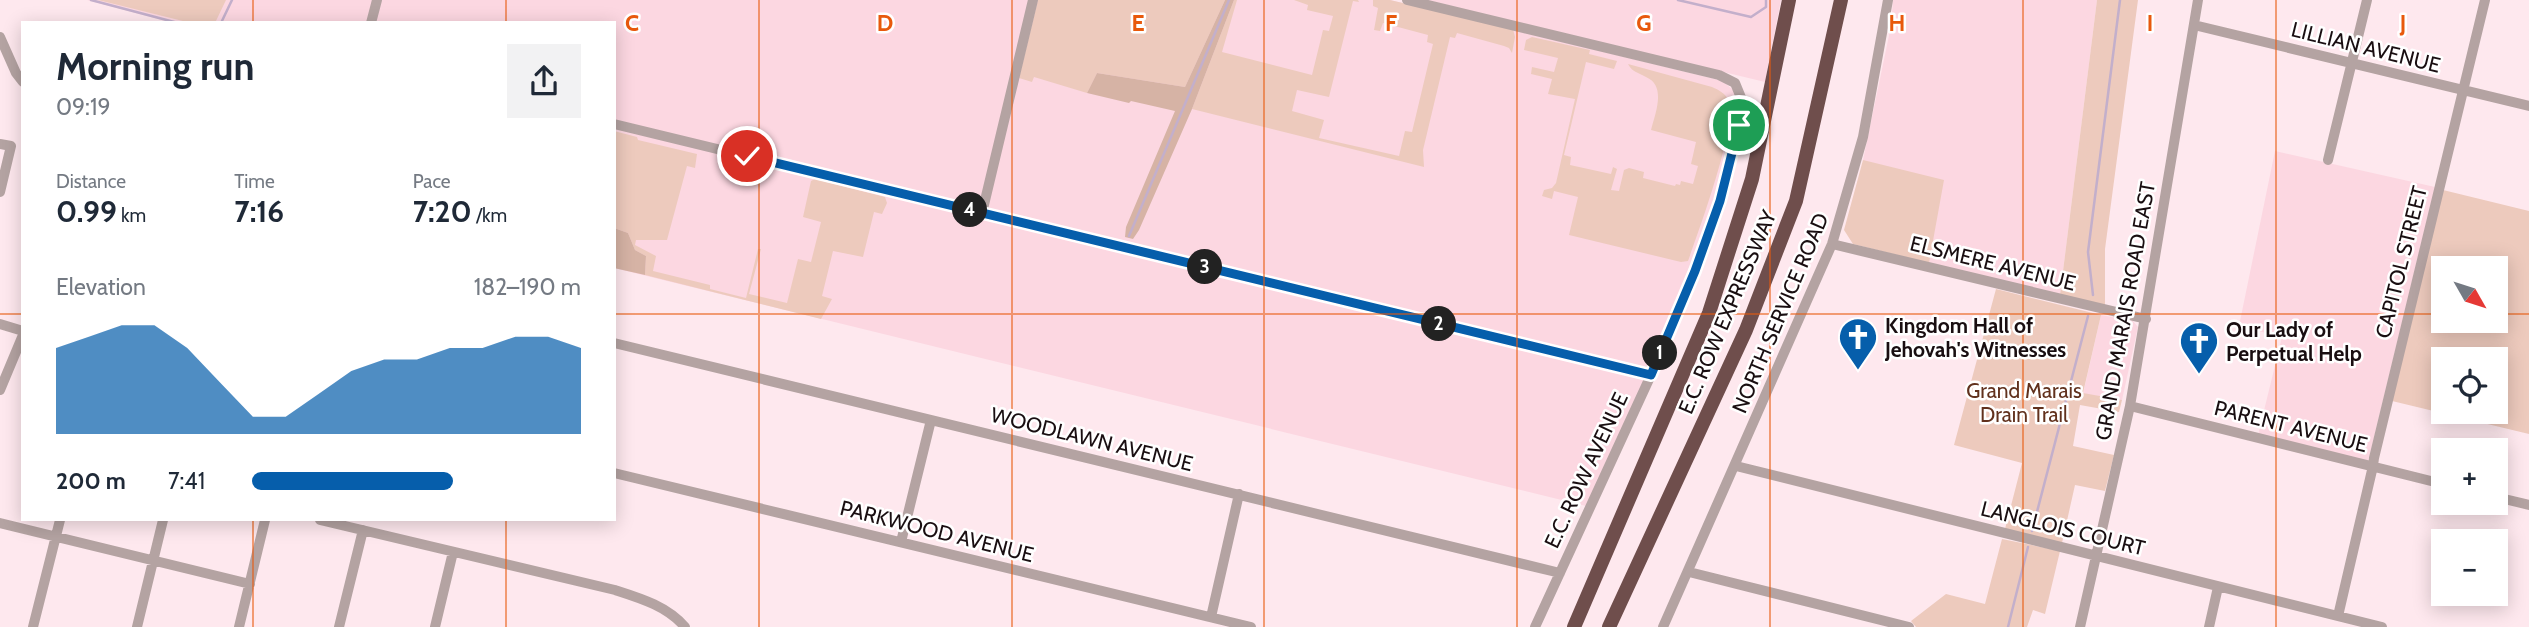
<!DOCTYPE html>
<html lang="en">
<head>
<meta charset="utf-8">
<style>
  :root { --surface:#fff; --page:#f2f2f3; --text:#1f2937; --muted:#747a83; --accent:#065eab }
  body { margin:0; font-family:Cabin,sans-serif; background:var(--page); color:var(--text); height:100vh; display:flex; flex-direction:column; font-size:26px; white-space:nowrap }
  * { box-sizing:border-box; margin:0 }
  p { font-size:23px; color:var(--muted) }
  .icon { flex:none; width:38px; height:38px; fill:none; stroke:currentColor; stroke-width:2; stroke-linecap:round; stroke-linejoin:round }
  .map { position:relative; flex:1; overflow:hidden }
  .side { position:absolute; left:21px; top:21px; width:595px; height:500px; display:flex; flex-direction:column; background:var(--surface); border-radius:0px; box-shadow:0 4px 18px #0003 }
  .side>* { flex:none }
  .needle { width:46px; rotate:129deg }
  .controls { position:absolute; left:2431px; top:256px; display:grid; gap:14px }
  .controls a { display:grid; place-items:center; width:77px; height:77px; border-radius:0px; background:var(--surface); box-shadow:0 4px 18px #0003; font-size:35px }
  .pin { position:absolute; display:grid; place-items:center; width:60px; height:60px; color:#fff; margin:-30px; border:4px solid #fff; border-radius:50%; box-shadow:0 2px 7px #0007 }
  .km { position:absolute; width:35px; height:35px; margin:-18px; border-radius:50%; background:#222; color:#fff; font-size:19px; line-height:35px; text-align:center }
  .round { display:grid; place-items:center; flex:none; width:74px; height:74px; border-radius:0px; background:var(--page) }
  .overview { display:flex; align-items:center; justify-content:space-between; height:119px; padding:0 35px }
  h1 { font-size:38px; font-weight:800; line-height:52px }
  .stats { display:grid; grid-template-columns:repeat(3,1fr); gap:10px; height:119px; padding:7px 35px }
  .stats div { display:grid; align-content:center }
  .stats b { font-size:30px; font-weight:800 }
  .stats small { font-size:19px; font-weight:400 }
  .stats p { font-size:19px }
  .chart { height:196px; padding:14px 35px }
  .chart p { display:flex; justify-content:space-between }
  .chart svg { width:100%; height:126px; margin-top:7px; fill:var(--accent); opacity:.7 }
  ul { padding:0 35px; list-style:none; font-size:23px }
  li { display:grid; grid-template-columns:112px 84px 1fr; align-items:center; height:52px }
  li i { height:18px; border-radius:9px; background:var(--accent) }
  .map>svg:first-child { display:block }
  .built { fill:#fcd7e1 }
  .green { fill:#edcabd; fill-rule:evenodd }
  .forest { fill:#d6b3a5 }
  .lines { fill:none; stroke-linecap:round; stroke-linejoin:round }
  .stream { stroke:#c3afcb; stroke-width:2.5 }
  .minor { stroke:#b4a3a2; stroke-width:10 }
  .highway { stroke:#6f4e4c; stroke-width:14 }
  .route-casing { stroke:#fff; stroke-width:14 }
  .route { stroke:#065eab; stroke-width:9 }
  .grid { fill:none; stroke:#e8590c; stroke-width:2; stroke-opacity:0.55 }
  .labels { text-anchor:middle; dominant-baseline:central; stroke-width:5; stroke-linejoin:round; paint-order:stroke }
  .street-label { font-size:21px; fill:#190e11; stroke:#fff }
  .poi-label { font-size:21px; font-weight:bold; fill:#190e11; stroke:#fff; text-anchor:start }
  .park-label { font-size:21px; fill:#61311d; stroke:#fff }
  .grid-label { font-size:23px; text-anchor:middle; font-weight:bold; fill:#e8590c; stroke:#fff; stroke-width:5; stroke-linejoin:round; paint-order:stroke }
</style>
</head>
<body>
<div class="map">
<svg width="2529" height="627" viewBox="0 0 2529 627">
  <rect width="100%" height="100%" fill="#fee8ee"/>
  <path class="built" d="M87,0H1390L1723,81L1734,91L1739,107L1723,178L1701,248L1655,358L1586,506L614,268V23H173Z
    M1426,0H1781L1765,82Z
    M1893,0H2097L2060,295L1929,263L1863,160L1891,26Z
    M2275,151L2435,187L2368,462L2258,435L2282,337L2239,326Z
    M2101,315L2133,321L2138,327L2122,400L2083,394Z"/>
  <path class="green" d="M98,0H226L215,23H191Z
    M1038,0H1225L1185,87L1097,73L1087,93L1034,77L1032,82L1019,78Z
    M1234,0H1237L1222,52L1312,75L1323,30L1329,31L1333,16L1307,10L1308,5L1294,0H1358L1359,2L1353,1L1329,97L1297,90L1292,111L1324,120L1319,138L1399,156L1405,131L1412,132L1433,44L1427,42L1428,35L1383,23L1380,31L1374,30L1378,8L1373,6V0H1390L1513,29L1515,37L1512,53L1509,48L1504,46L1457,33L1455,38L1450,37L1423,150L1424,167L1192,109Z
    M2097,0H2138L2105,249V305L2060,295Z
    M1532,37L1590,50L1589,54L1617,61L1614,69L1586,62L1564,155L1571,157L1570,165L1611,174L1613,167L1617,169L1611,190L1619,191L1624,170L1629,168L1644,172L1643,178L1675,186L1676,184L1680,185L1681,181L1693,184L1698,166L1691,164L1696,142L1651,130C1655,114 1667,86 1646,77C1638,72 1633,73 1628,64L1712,87C1719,90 1725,93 1729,101C1738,123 1698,234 1688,261L1681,262L1569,235L1578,197L1554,191L1552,199L1542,196L1544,190L1552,188L1556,183L1575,99L1548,94L1552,79L1531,74L1532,67L1554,72L1558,58L1524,50L1526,40Z
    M614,131L637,137L638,140L697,154L695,168L687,166L667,240H636L635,245L656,256L653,271L710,285V289L746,298L758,249H761L749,294L787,303L798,259L811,262L821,222L803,217L811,181L815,179L885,197L887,203L882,214L874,212L863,257L833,251L822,296L832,299L821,319L645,275L646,256L635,250L628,233L614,228Z
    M1863,160L1944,180L1929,263L1853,244L1844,230Z
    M2443,190L2529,211V434L2392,401ZM2443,268H2496V320H2443ZM2443,359H2496V411H2443Z
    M1996,289L2101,315L2083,393L2122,400L2119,412L2080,405L2073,446L2114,455L2105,491L2075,485L2062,543L2005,529L2022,463L1954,445Z
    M2002,539L2060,551L2045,614L2033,610L2027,627H1916L1911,621L1946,594L1985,604Z"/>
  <path class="forest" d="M1225,0H1234L1192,109L1139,230L1133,239L1125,237L1126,227L1175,111L1131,101L1129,103L1087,93L1097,73L1185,87Z
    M614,228L628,233L635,250L646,256L645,275L614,268Z"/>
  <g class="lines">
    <path class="stream" d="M91,0L178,23
      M1678,0L1751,17L1766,7V0
      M221,23L232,0
      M1129,236L1229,0
      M2093,295L2088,252L2120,0
      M2032,531L2088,316
      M2008,627L2028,547"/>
    <path class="minor" d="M1407,0L1719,75L1735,83L1742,100L1739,125L1720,202L1695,271L1651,375L1535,627
      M371,23L377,0
      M2194,25L2529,106
      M0,37L16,73L23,82
      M614,124L1651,375
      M0,144L11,146L0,192
      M2328,160L2367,0
      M982,213L1033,0
      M1832,244L2146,319
      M0,324L23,331
      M614,343L1560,573
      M0,390L23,335
      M2130,406L2443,484
      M1736,466L2382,627
      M614,473L1251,627
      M2496,497L2529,505
      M320,520L615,590C640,598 667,606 685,627
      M0,523L250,584
      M901,542L931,420
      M1689,572L1909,627
      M2338,616L2373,466L2374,458L2485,0
      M1211,617L1239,494
      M33,627L60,520
      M137,627L163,520
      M239,627L265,520
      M339,627L363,530
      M435,627L453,552
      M1663,627L1832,244L1863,137L1888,0
      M2080,627L2130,406L2198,0
      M2209,627L2218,587"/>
    <path class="highway" d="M1574,627L1709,313L1752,179L1789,0
      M1609,627L1746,330L1796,201L1841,0"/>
  </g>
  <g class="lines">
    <g class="route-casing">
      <path id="route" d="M747,156L1651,375L1695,271L1720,201L1739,125"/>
    </g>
    <use href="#route" class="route"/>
  </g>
  <path class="grid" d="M253,0V23M506,0V23M759,0V627M1012,0V627M1264,0V627M1517,0V627M1770,0V627M2023,0V627M2276,0V627M0,314H23M614,314H2443M2496,314H2529M253,520V627M506,520V627"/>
  <defs>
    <g id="church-pin" transform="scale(2.0125)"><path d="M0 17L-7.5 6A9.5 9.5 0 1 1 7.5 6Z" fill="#065eab" stroke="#fff"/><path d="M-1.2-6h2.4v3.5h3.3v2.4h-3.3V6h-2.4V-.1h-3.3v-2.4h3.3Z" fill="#fff"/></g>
  </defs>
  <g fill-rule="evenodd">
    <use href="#church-pin" x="1858" y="337"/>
    <use href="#church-pin" x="2199" y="341"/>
  </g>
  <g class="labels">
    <g class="street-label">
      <text transform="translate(2366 47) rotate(14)">LILLIAN AVENUE</text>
      <text transform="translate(2401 262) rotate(-76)">CAPITOL STREET</text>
      <text transform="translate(1993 263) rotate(14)">ELSMERE AVENUE</text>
      <text transform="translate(2125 311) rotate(-80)">GRAND MARAIS ROAD EAST</text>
      <text transform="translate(1727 312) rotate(-67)">E.C. ROW EXPRESSWAY</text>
      <text transform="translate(1780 313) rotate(-67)">NORTH SERVICE ROAD</text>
      <text transform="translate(2291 426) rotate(14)">PARENT AVENUE</text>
      <text transform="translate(1092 439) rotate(14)">WOODLAWN AVENUE</text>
      <text transform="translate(1586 470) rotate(-65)">E.C. ROW AVENUE</text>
      <text transform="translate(2063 528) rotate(14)">LANGLOIS COURT</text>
      <text transform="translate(937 531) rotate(14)">PARKWOOD AVENUE</text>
    </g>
    <g class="poi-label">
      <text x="1885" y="325">Kingdom Hall of<tspan x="1885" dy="24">Jehovah's Witnesses</tspan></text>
      <text x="2226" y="329">Our Lady of<tspan x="2226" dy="24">Perpetual Help</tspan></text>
    </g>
    <g class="park-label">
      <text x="2024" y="390">Grand Marais<tspan x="2024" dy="24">Drain Trail</tspan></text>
    </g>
  </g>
  <g class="grid-label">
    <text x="632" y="31">C</text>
    <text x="885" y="31">D</text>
    <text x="1138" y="31">E</text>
    <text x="1391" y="31">F</text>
    <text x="1644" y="31">G</text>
    <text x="1897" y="31">H</text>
    <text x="2150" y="31">I</text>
    <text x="2403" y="31">J</text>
  </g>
</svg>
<div class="controls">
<a><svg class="needle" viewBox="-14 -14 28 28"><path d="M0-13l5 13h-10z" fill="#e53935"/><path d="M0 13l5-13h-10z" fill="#747a83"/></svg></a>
<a><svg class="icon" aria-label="locate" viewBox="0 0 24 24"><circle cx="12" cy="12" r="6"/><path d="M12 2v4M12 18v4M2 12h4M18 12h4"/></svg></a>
<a>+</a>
<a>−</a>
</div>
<div class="pin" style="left:1739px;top:125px;background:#1e9e55"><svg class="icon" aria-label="arrive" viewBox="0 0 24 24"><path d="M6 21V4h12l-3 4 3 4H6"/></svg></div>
<div class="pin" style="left:747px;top:156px;background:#d93025"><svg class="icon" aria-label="check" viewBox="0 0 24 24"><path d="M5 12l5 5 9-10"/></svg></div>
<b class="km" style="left:1660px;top:353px">1</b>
<b class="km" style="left:1439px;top:324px">2</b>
<b class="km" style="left:1205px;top:267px">3</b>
<b class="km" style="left:970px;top:210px">4</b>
<section class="side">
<div class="overview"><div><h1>Morning run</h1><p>09:19</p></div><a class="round"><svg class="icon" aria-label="share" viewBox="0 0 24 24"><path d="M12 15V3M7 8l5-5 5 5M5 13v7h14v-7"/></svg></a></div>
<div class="stats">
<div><p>Distance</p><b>0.99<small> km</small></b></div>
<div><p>Time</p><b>7:16</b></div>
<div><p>Pace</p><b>7:20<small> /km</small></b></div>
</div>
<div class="chart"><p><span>Elevation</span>182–190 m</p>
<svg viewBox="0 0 160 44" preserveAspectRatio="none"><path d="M0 44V14L10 10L20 6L30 6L40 14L50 26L60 38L70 38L80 30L90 22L100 18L110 18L120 14L130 14L140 10L150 10L160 14V44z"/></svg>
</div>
<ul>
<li><b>200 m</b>7:41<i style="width:61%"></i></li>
</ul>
</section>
</div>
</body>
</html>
